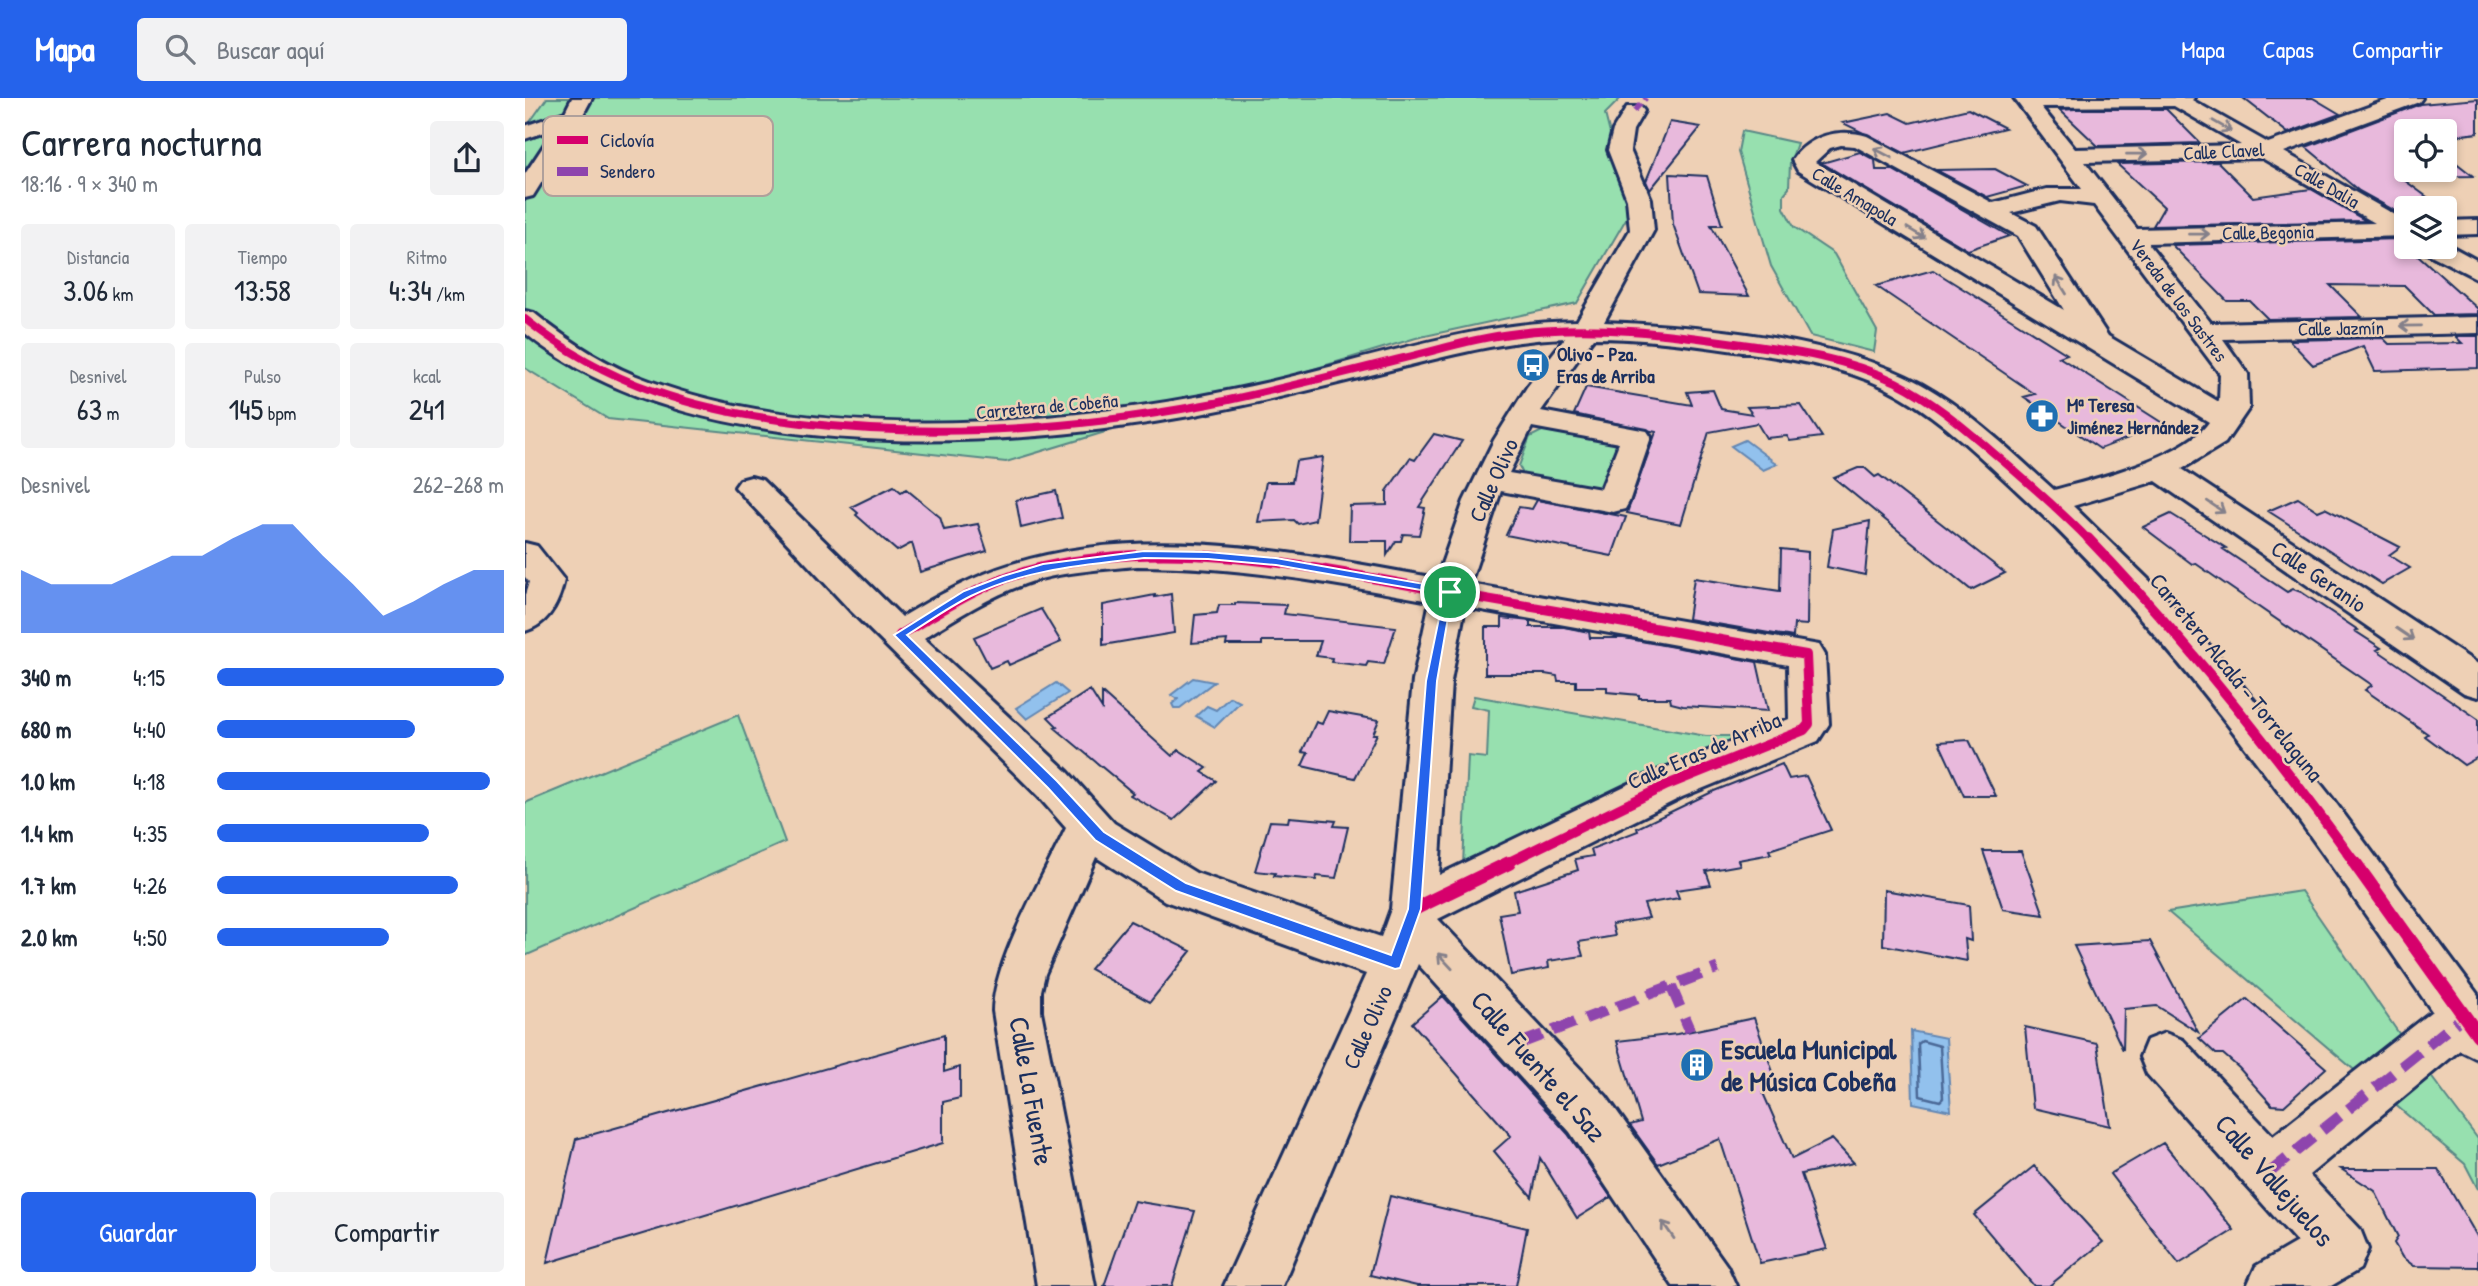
<!DOCTYPE html>
<html lang="es">
<head>
<meta charset="utf-8">
<style>
  :root { --surface:#fff; --page:#f2f2f3; --text:#1f2937; --muted:#747a83; --accent:#2563eb }
  body { margin:0; font-family:"Patrick Hand",sans-serif; background:var(--page); color:var(--text); height:100vh; display:flex; flex-direction:column; font-size:26px; white-space:nowrap }
  * { box-sizing:border-box; margin:0 }
  p { font-size:23px; color:var(--muted) }
  .icon { flex:none; width:38px; height:38px; fill:none; stroke:currentColor; stroke-width:2; stroke-linecap:round; stroke-linejoin:round }
  .map { position:relative; flex:1; overflow:hidden }
  .sheet { display:flex; flex-direction:column; background:var(--surface); width:525px }
  .sheet>* { flex:none }
  .fabs { position:absolute; left:1869px; top:21px; display:grid; gap:14px }
  .fabs a { display:grid; place-items:center; width:63px; height:63px; border-radius:7px; background:var(--surface); box-shadow:0 4px 10px #0003; font-size:35px }
  .pin { position:absolute; display:grid; place-items:center; width:60px; height:60px; color:#fff; margin:-30px; border:4px solid #fff; border-radius:50%; box-shadow:0 2px 7px #0007 }
  .round { display:grid; place-items:center; flex:none; width:74px; height:74px; border-radius:7px; background:var(--page) }
  .head { display:flex; align-items:center; justify-content:space-between; height:119px; padding:0 21px }
  h1 { font-size:38px; font-weight:600; line-height:52px }
  .figures { display:grid; grid-template-columns:repeat(3,1fr); gap:10px; height:119px; padding:7px 21px }
  .figures div { display:grid; align-content:center; border-radius:7px; background:var(--page); text-align:center }
  .figures b { font-size:30px; font-weight:600 }
  .figures small { font-size:19px; font-weight:400 }
  .figures p { font-size:19px }
  .chart { height:196px; padding:14px 21px }
  .chart p { display:flex; justify-content:space-between }
  .chart svg { width:100%; height:126px; margin-top:7px; fill:var(--accent); opacity:.7 }
  .cta { display:flex; gap:14px; margin-top:auto; padding:14px 21px }
  .cta a { flex:1; height:80px; border-radius:7px; background:var(--accent); color:#fff; font-size:28px; font-weight:600; line-height:80px; text-align:center }
  .cta a+a { background:var(--page); color:var(--text) }
  ul { padding:0 21px; list-style:none; font-size:23px }
  li { display:grid; grid-template-columns:112px 84px 1fr; align-items:center; height:52px }
  li i { height:18px; border-radius:9px; background:var(--accent) }
  header { display:flex; align-items:center; gap:42px; box-sizing:border-box; height:98px; padding:0 35px; background:var(--accent); color:#fff }
  header strong { font-size:33px }
  nav { display:flex; gap:38px; margin-inline-start:auto; font-size:24px }
  .search { width:490px; height:63px; background:var(--page); display:flex; align-items:center; gap:18px; box-sizing:border-box; padding:0 24px; border-radius:7px; color:var(--muted); font-size:26px }
  main { display:flex; flex:1; min-height:0 }
  .map>svg:first-child { display:block }
  .green { fill:#97e0af; stroke:#598886; stroke-width:2 }
  .water { fill:#92c1ed; stroke:#6287b4; stroke-width:2 }
  .lines { fill:none; stroke-linecap:round; stroke-linejoin:round }
  .shore { stroke:#4b6997; stroke-width:2.5 }
  .building { fill:#e8b9dc; stroke:#1b2f5e; stroke-width:2 }
  .minor-casing { stroke:#1b2f5e; stroke-width:6 }
  .major-casing { stroke:#1b2f5e; stroke-width:6 }
  .minor { fill:#eed0b5; fill-rule:evenodd }
  .major { fill:#eed0b5; fill-rule:evenodd }
  .quiet-far1 { stroke:#8e44ad; stroke-width:5; stroke-dasharray:10 5; stroke-linecap:butt }
  .quiet { stroke:#8e44ad; stroke-width:11; stroke-dasharray:23 11; stroke-linecap:butt }
  .cycleway-far2-casing { stroke:#eed0b5; stroke-width:11 }
  .cycleway-far1-casing { stroke:#eed0b5; stroke-width:15 }
  .cycleway-casing { stroke:#eed0b5; stroke-width:18 }
  .cycleway-far2 { stroke:#d6006c; stroke-width:8 }
  .cycleway-far1 { stroke:#d6006c; stroke-width:10 }
  .cycleway { stroke:#d6006c; stroke-width:14 }
  .oneway { stroke:#84808a }
  .route { fill:#2563eb; stroke:#fff; stroke-width:2; fill-rule:evenodd }
  .labels { text-anchor:middle; dominant-baseline:central; stroke-width:5; stroke-linejoin:round; paint-order:stroke }
  .far-street-label { font-size:19px; fill:#1b2f5e; stroke:#eed0b5 }
  .far-poi-label { font-size:19px; font-weight:bold; fill:#1b2f5e; stroke:#eed0b5; text-anchor:start }
  .street-label { font-size:23px; fill:#1b2f5e; stroke:#eed0b5 }
  .near-poi-label { font-size:28px; font-weight:bold; fill:#1b2f5e; stroke:#eed0b5; text-anchor:start }
  .near-street-label { font-size:28px; fill:#1b2f5e; stroke:#eed0b5 }
  .key { fill:#eed0b5; stroke:#afa09b; stroke-width:2 }
  .key-label { font-size:19px; fill:#1b2f5e }
</style>
</head>
<body>
<header>
<strong>Mapa</strong>
<div class="search"><svg class="icon" aria-label="search" viewBox="0 0 24 24"><circle cx="10" cy="10" r="6"/><path d="M15 15l6 6"/></svg>Buscar aquí</div>
<nav><a>Mapa</a><a>Capas</a><a>Compartir</a></nav>
</header>
<main>
<section class="sheet">
<div class="head"><div><h1>Carrera nocturna</h1><p>18:16 · 9 × 340 m</p></div><a class="round"><svg class="icon" aria-label="share" viewBox="0 0 24 24"><path d="M12 15V3M7 8l5-5 5 5M5 13v7h14v-7"/></svg></a></div>
<div class="figures">
<div><p>Distancia</p><b>3.06<small> km</small></b></div>
<div><p>Tiempo</p><b>13:58</b></div>
<div><p>Ritmo</p><b>4:34<small> /km</small></b></div>
</div>
<div class="figures">
<div><p>Desnivel</p><b>63<small> m</small></b></div>
<div><p>Pulso</p><b>145<small> bpm</small></b></div>
<div><p>kcal</p><b>241</b></div>
</div>
<div class="chart"><p><span>Desnivel</span>262–268 m</p>
<svg viewBox="0 0 160 44" preserveAspectRatio="none"><path d="M0 44V22L10 27L20 27L30 27L40 22L50 17L60 17L70 11L80 6L90 6L100 17L110 27L120 38L130 33L140 27L150 22L160 22V44z"/></svg>
</div>
<ul>
<li><b>340 m</b>4:15<i style="width:100%"></i></li>
<li><b>680 m</b>4:40<i style="width:69%"></i></li>
<li><b>1.0 km</b>4:18<i style="width:95%"></i></li>
<li><b>1.4 km</b>4:35<i style="width:74%"></i></li>
<li><b>1.7 km</b>4:26<i style="width:84%"></i></li>
<li><b>2.0 km</b>4:50<i style="width:60%"></i></li>
</ul>
<div class="cta"><a>Guardar</a><a>Compartir</a></div>
</section>
<div class="map">
<svg width="1953" height="1188" viewBox="0 0 1953 1188">
  <rect width="100%" height="100%" fill="#eed0b5"/>
  <filter id="ink" filterUnits="userSpaceOnUse"><feTurbulence type="fractalNoise" baseFrequency=".0143" numOctaves="2"/><feDisplacementMap in="SourceGraphic" scale="14" xChannelSelector="R" yChannelSelector="G"/><feConvolveMatrix kernelMatrix="1 2 1 2 8 2 1 2 1" color-interpolation-filters="sRGB"/></filter>
  <g filter="url(#ink)">
    <path class="green" d="M22,0H1096L1080,16L1105,114L1052,205L891,240L481,364L83,321L0,270V31Z
      M1217,33L1272,45L1265,65L1264,90L1259,96V110L1269,129L1309,156L1352,233L1349,254L1285,238L1246,168L1213,54Z
      M1019,332L1087,344L1094,350L1076,391L998,376L994,368L1005,339Z
      M949,598L1181,638H1213L1215,643L938,767L943,658L962,660L964,612L946,608Z
      M213,617L260,744L0,858V705Z
      M1776,793L1875,937L1953,1041V1091L1940,1066L1643,814Z"/>
    <path class="water" d="M1220,342L1252,366L1238,372L1206,348Z
      M668,580L689,584L655,610H649L647,606L653,601L646,597Z
      M531,585L543,595L502,621L491,610Z
      M705,599L715,604L690,629L671,618L682,608L691,612Z
      M1386,933L1421,940L1426,1013L1388,1005Z"/>
    <g class="lines">
      <path class="shore" d="M1397,943L1415,948L1418,1000L1415,1003L1395,998L1393,946Z"/>
    </g>
    <path class="building" d="M1718,0H1788L1815,16L1763,35Z
      M1953,1V35L1920,39V33H1881V72H1920V56L1948,78L1875,79L1917,110H1881V119L1834,93L1781,49L1895,6Z
      M1443,11L1480,30L1379,55L1318,25L1365,15L1385,25Z
      M1550,11H1641L1675,45L1573,48L1535,12Z
      M1145,24L1176,29L1125,92L1121,83Z
      M1335,54L1350,62L1351,72H1368L1484,138L1443,152L1297,65Z
      M1693,64L1728,99L1786,91L1841,123L1628,128L1639,109L1592,66Z
      M1470,71L1502,88L1462,99L1411,72Z
      M1145,76L1182,78L1197,127H1186L1224,198L1173,196L1148,126Z
      M1875,141L1953,211V216L1909,217L1880,188L1805,187L1837,219L1743,221L1725,203H1702L1647,147Z
      M1408,172L1542,256L1534,259L1639,326L1575,351L1499,299L1510,296L1351,188Z
      M1930,238H1953V270L1850,273L1838,248L1788,267L1764,242L1858,240L1864,246L1937,245Z
      M1061,289L1167,307L1162,294L1188,292L1196,311L1227,316L1222,309L1276,307L1297,339L1265,343L1262,338L1241,340L1232,325L1184,334L1156,426L1102,415L1131,334L1049,316Z
      M909,336L937,343L894,409L900,410L894,437L878,436L876,443H871L862,457V443H824L825,408L862,407V393L885,360L890,362Z
      M798,359L790,422L773,426L769,422L733,424L741,384H767L771,363Z
      M1333,370H1340L1350,379L1354,377L1480,475L1446,492L1309,380Z
      M369,388L376,394L381,391L415,419L419,432L453,426L462,453L395,474L387,445L372,453L331,417L333,415L326,409Z
      M531,393L537,420L496,430L491,402Z
      M1773,400L1793,413L1800,410L1875,449L1864,457L1885,470L1857,486L1743,413Z
      M1012,402L1101,419L1087,458L981,437L994,409L1007,411Z
      M1646,416L1701,450L1698,451L1762,494L1768,491L1776,494L1833,532L1830,533L1856,550L1852,552L1953,621V659L1939,667L1900,638L1903,636L1840,592L1847,587L1690,479L1670,465L1667,466L1618,429Z
      M1345,423L1340,477L1302,469L1308,431Z
      M1256,451L1283,454L1282,527L1269,526L1268,539L1163,521L1169,480L1255,493Z
      M646,496L649,535L578,547V507L630,497V499Z
      M710,505L761,507L759,516L871,529L859,566L843,564L841,568L806,564L807,560L791,558L796,543H737V547H701L702,542L667,545L670,517L692,515L694,507H710Z
      M516,511L536,544L484,567L482,563L465,570L449,539Z
      M977,520L1005,523V529H1039L1064,534L1065,540H1099L1232,564L1243,613L1158,608L1146,605L1145,600H1114V597L1082,594V589H1051V583H1033L1032,578L1020,576H960V529H977Z
      M565,592L577,611V595L647,658L654,652L682,670L677,674L691,683L649,722L605,697L608,695L530,630L533,629L523,619Z
      M803,613L854,622L848,636H852L830,680L777,668L783,655L777,654L791,624L797,626Z
      M1444,642L1471,698H1439L1414,644Z
      M1257,666L1264,681L1281,678L1306,732L1244,752L1246,756L1213,762L1215,767L1181,773L1186,787L1151,792L1154,800L1119,806L1124,820L1087,826L1090,838L1054,844L1058,858L1023,863L1024,870L986,877L974,816L993,813L989,793L1053,772L1050,761L1068,758L1066,751L1113,733L1112,730L1189,693Z
      M764,719L811,723L809,728L823,729L811,780L792,778L791,782L749,778L750,775L730,773L745,723L763,724Z
      M1458,753H1496L1519,817L1478,811Z
      M1359,792L1444,807L1446,843L1440,841L1442,863L1358,847Z
      M605,823L666,853L625,904L565,871Z
      M1625,843L1673,934L1632,908L1599,911L1598,952L1549,848Z
      M918,898L1043,1036L1086,1099L1052,1120L1015,1060L1007,1099L969,1053L986,1038L887,925Z
      M1722,901L1801,970L1759,1008L1747,1007L1714,970L1698,956H1691L1674,940Z
      M1229,920L1254,991L1238,995L1267,1061L1307,1041L1329,1065L1276,1076L1302,1151L1235,1165L1195,1041L1133,1066L1105,1027L1116,1024L1092,943L1152,936Z
      M1500,929L1572,945L1585,1028L1508,1010Z
      M419,937V974L435,969V1000L418,1004V1045L22,1165L51,1041Z
      M1638,1045L1709,1132L1654,1166L1585,1076Z
      M1509,1068L1578,1144L1524,1188H1509L1449,1117Z
      M1816,1071H1913L1953,1140V1169L1889,1168L1877,1159L1869,1145L1873,1139L1850,1093Z
      M865,1098L1002,1130L991,1188H892L845,1177Z
      M609,1103L670,1113L647,1188H579Z"/>
    <g class="lines">
      <g class="minor-casing">
        <path id="minor" d="M1489,0H1669L1667,2L1743,45L1868,0H1897L1894,4L1759,54L1881,123V138L1623,145L1686,225L1953,219V235L1698,241L1723,276L1724,310L1700,345L1657,371L1953,566V599L1939,595L1631,383L1548,408L1631,489L1693,557L1807,700L1953,897V961L1935,952L1784,1077L1835,1131L1843,1151L1835,1171L1806,1188H1722L1731,1168L1772,1144L1622,976L1615,959L1622,942L1640,935L1658,942L1748,1038L1907,913C1781,730 1658,546 1493,394C1452,356 1410,314 1359,289C1312,267 1260,260 1210,253C1163,246 1116,240 1068,240L1016,313L1122,333L1126,339L1104,404L1100,411L1088,414L976,393L945,486L1294,547L1300,557L1304,626L1293,643L1157,699L913,821L1081,998L1202,1168L1211,1188H1148L1045,1034L893,866L757,1188H699L841,876L640,803L571,759L520,876L516,893V913L570,1188H512L468,913C469,861 518,780 541,730L513,698L325,512L210,389L215,382L226,379L237,382L377,519C412,498 448,478 487,466C626,423 773,456 912,480L939,403L969,342L1002,289L1040,240C985,242 934,255 881,268C826,282 770,296 714,308C509,353 172,376 0,235V213L9,215C45,244 82,268 125,283C304,349 557,326 740,285C842,262 947,224 1052,223L1105,132L1102,101L1083,52L1088,32L1102,9H1116L1119,13L1108,32L1105,52L1126,101L1129,132L1079,224C1175,228 1310,239 1396,286C1445,313 1488,355 1529,392C1571,381 1660,359 1684,324L1273,73L1267,62C1285,37 1314,30 1342,38L1468,105L1522,91H1557ZM1649,8L1716,47L1550,51L1516,9ZM1316,47L1330,48L1493,138L1539,212L1290,64L1305,50ZM1737,60L1850,125L1612,131L1560,64ZM1535,103L1569,107L1695,276L1694,304L1583,238L1511,128L1486,115ZM1007,329L1094,345L1076,391L984,375ZM612,468C712,468 807,485 905,503L888,583L866,811L856,839L671,775L589,725L543,674L399,540C435,517 474,493 515,481C547,473 580,471 612,468ZM940,509L1263,567L1264,621L1127,675L914,777L926,583Z
          M48,12L55,14L58,18L8,98L0,100V76L41,14Z
          M1953,122V136L1920,137V123Z
          M1920,145L1953,163V181L1900,154L1897,149H1920Z
          M0,445L12,448L39,482C34,505 24,526 0,533V497L4,484L0,479Z"/>
      </g>
      <g class="major-casing">
        <path id="major" d="M47,0H67L55,22L0,41V28L40,14Z"/>
      </g>
      <use href="#minor" class="minor"/>
      <use href="#major" class="major"/>
      <path class="quiet-far1" d="M1109,13L1121,0"/>
      <path class="quiet" d="M1146,888L1165,933
        M996,945L1193,870
        M1744,1075L1939,918"/>
      <g class="cycleway-far2-casing">
        <path id="cycleway-far2" d="M0,221C83,288 172,313 277,325C411,341 551,331 684,306C749,293 814,276 879,260C917,251 954,239 993,235C1068,226 1143,235 1217,246C1269,253 1323,261 1371,284C1411,304 1444,334 1478,363C1507,388 1537,414 1564,442"/>
      </g>
      <g class="cycleway-far1-casing">
        <path id="cycleway-far1" d="M1563,440C1661,542 1748,651 1831,766
          M375,537C420,510 466,480 518,469C655,438 796,471 932,496C1048,516 1165,536 1281,557L1284,626L1279,632L1142,687L980,766"/>
      </g>
      <g class="cycleway-casing">
        <path id="cycleway" d="M1830,765L1953,937
          M889,811L984,765"/>
      </g>
      <use href="#cycleway-far2" class="cycleway-far2"/>
      <use href="#cycleway-far1" class="cycleway-far1"/>
      <use href="#cycleway" class="cycleway"/>
    </g>
    <defs><path id="oneway-shaft" d="M-6 0H5M1.5-3L5.5 0L1.5 3" fill="none" stroke-width="1.6" stroke-linecap="round" stroke-linejoin="round" transform="scale(1.75)"/></defs>
    <g class="oneway">
      <use href="#oneway-shaft" transform="translate(1697 28) rotate(30)"/>
      <use href="#oneway-shaft" transform="translate(1358 55) rotate(-152)"/>
      <use href="#oneway-shaft" transform="translate(1612 56) rotate(-1)"/>
      <use href="#oneway-shaft" transform="translate(1391 135) rotate(31)"/>
      <use href="#oneway-shaft" transform="translate(1674 136) rotate(-1)"/>
      <use href="#oneway-shaft" transform="translate(1536 187) rotate(-122)"/>
      <use href="#oneway-shaft" transform="translate(1885 228) rotate(179)"/>
      <use href="#oneway-shaft" transform="translate(1691 409) rotate(34)"/>
      <use href="#oneway-shaft" transform="translate(1880 536) rotate(34)"/>
      <use href="#oneway-shaft" transform="translate(920 863) rotate(-133)"/>
      <use href="#oneway-shaft" transform="translate(1143 1132) rotate(-125)"/>
    </g>
  </g>
  <path class="route" d="M619,453L683,454L751,460L928,491L912,583L896,811L875,870L870,871L651,793L570,742L523,690L369,537L439,493L478,478L518,466ZM619,460L683,461L751,467L919,496L901,583L883,811L866,857L661,785L579,734L532,683L382,537C403,524 424,509 446,498C501,471 560,467 619,460Z"/>
  <defs>
    <g id="bus-disc" transform="scale(1.75)"><circle r="9.5" fill="#1f6fb2" stroke="#eed0b5"/><path d="M-5-6H5V4H4V6H2V4H-2V6H-4V4H-5ZM-3.5-4V0h7V-4ZM-3.5 1.2v1.5H-2V1.2ZM2 1.2v1.5H3.5V1.2Z" fill="#fff"/></g>
    <g id="pharmacy-disc" transform="scale(1.75)"><circle r="9.5" fill="#1f6fb2" stroke="#eed0b5"/><path d="M-2-6h4v4h4v4h-4v4h-4v-4h-4v-4h4Z" fill="#fff"/></g>
    <g id="building-disc" transform="scale(1.75)"><circle r="9.5" fill="#1f6fb2" stroke="#eed0b5"/><path d="M-4-6H4V6H1V3H-1V6H-4ZM-2.5-4.3h1.7v1.8h-1.7ZM.8-4.3h1.7v1.8H.8ZM-2.5-1h1.7V.8h-1.7ZM.8-1h1.7V.8H.8Z" fill="#fff"/></g>
  </defs>
  <g fill-rule="evenodd">
    <use href="#bus-disc" x="1008" y="267"/>
    <use href="#pharmacy-disc" x="1517" y="318"/>
    <use href="#building-disc" x="1172" y="967"/>
  </g>
  <g class="labels">
    <g class="far-street-label">
      <text transform="translate(1699 53) rotate(-3)">Calle Clavel</text>
      <text transform="translate(1802 87) rotate(30)">Calle Dalia</text>
      <text transform="translate(1330 98) rotate(31)">Calle Amapola</text>
      <text transform="translate(1743 134) rotate(-1)">Calle Begonia</text>
      <text transform="translate(1654 202) rotate(53)">Vereda de los Sastres</text>
      <text transform="translate(1816 230) rotate(-1)">Calle Jazmín</text>
      <text transform="translate(522 308) rotate(-5)">Carretera de Cobeña</text>
    </g>
    <g class="far-poi-label">
      <text x="1032" y="256">Olivo - Pza.<tspan x="1032" dy="22">Eras de Arriba</tspan></text>
      <text x="1542" y="307">Mª Teresa<tspan x="1542" dy="22">Jiménez Hernández</tspan></text>
    </g>
    <g class="street-label">
      <text transform="translate(968 382) rotate(-66)">Calle Olivo</text>
      <text transform="translate(1794 478) rotate(34)">Calle Geranio</text>
      <text transform="translate(1712 579) rotate(51)">Carretera Alcalá - Torrelaguna</text>
      <text transform="translate(1179 652) rotate(-23)">Calle Eras de Arriba</text>
      <text transform="translate(842 929) rotate(-66)">Calle Olivo</text>
    </g>
    <g class="near-poi-label">
      <text x="1196" y="951">Escuela Municipal<tspan x="1196" dy="32">de Música Cobeña</tspan></text>
    </g>
    <g class="near-street-label">
      <text transform="translate(1014 968) rotate(49)">Calle Fuente el Saz</text>
      <text transform="translate(507 993) rotate(80)">Calle La Fuente</text>
      <text transform="translate(1750 1082) rotate(49)">Calle Vallejuelos</text>
    </g>
  </g>
  <rect x="18" y="18" width="230" height="80" rx="10" class="key"/>
  <rect x="32" y="38" width="31" height="8" fill="#d6006c"/>
  <rect x="32" y="69" width="31" height="9" fill="#8e44ad"/>
  <g class="key-label">
    <text x="75" y="49">Ciclovía</text>
    <text x="75" y="80">Sendero</text>
  </g>
</svg>
<div class="fabs">
<a><svg class="icon" aria-label="locate" viewBox="0 0 24 24"><circle cx="12" cy="12" r="6"/><path d="M12 2v4M12 18v4M2 12h4M18 12h4"/></svg></a>
<a><svg class="icon" aria-label="layers" viewBox="0 0 24 24"><path d="M12 4l9 5-9 5-9-5zM3 14l9 5 9-5"/></svg></a>
</div>
<div class="pin" style="left:925px;top:494px;background:#1e9e55"><svg class="icon" aria-label="arrive" viewBox="0 0 24 24"><path d="M6 21V4h12l-3 4 3 4H6"/></svg></div>
</div>
</main>
</body>
</html>
